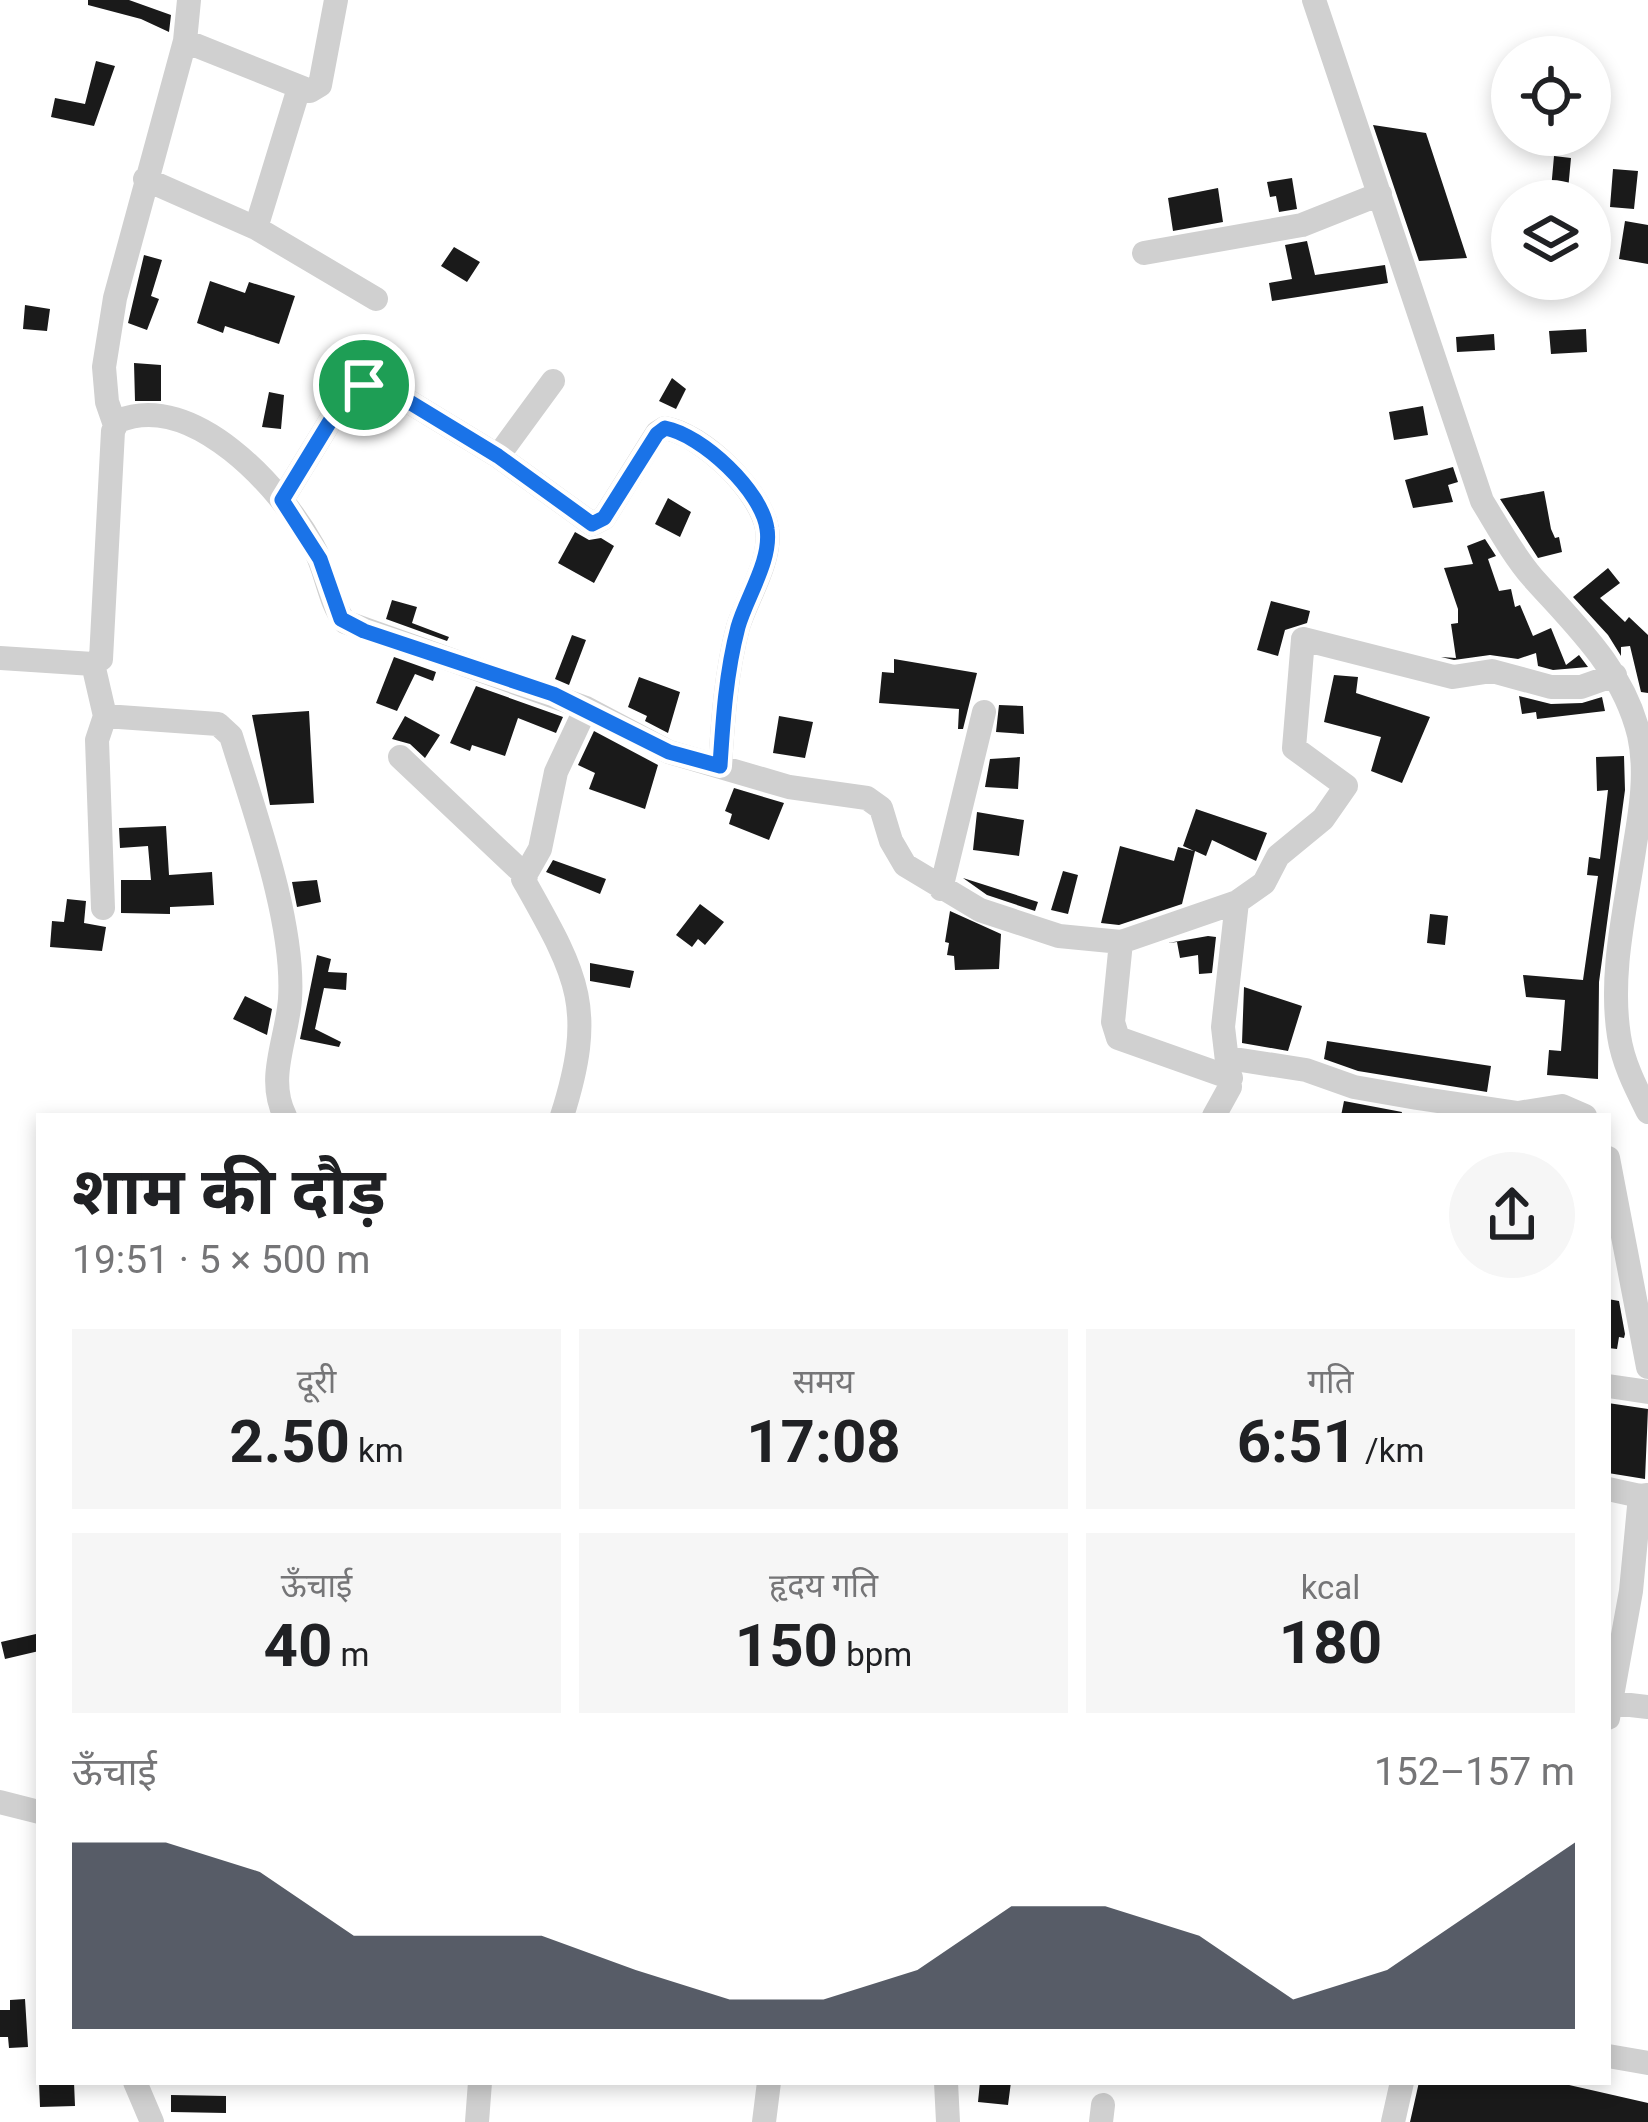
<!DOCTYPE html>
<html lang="hi">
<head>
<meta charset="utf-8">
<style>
  :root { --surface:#fff; --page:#f6f6f6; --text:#202124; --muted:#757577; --accent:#111827 }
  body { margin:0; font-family:Roboto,"Noto Sans Devanagari",sans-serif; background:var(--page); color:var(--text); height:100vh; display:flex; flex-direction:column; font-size:45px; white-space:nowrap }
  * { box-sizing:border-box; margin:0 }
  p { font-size:39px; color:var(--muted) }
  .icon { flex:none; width:66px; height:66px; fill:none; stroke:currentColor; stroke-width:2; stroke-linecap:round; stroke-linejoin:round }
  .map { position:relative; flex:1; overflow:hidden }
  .details { position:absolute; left:36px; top:1113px; width:1575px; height:972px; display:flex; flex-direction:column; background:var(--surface); border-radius:0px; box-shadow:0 6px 18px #0003 }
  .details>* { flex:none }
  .fabs { position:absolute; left:1491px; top:36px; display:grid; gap:24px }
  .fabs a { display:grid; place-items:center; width:120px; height:120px; border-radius:50%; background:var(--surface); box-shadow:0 6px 18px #0003; font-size:60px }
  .pin { position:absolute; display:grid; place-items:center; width:102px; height:102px; color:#fff; margin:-51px; border:6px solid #fff; border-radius:50%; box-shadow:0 3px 12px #0007 }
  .round { display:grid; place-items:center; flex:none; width:126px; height:126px; border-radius:63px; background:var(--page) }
  .headline { display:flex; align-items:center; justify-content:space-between; height:204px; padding:0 36px }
  h1 { font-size:66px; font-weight:700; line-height:90px }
  .stats { display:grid; grid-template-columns:repeat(3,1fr); gap:18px; height:204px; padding:12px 36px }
  .stats div { display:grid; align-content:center; border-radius:0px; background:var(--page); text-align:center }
  .stats b { font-size:60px; font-weight:700 }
  .stats small { font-size:33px; font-weight:400 }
  .stats p { font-size:33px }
  .chart { height:336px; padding:24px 36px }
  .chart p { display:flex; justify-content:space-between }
  .chart svg { width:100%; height:216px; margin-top:12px; fill:var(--accent); opacity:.7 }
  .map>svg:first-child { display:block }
  .building { fill:#1a1a1a }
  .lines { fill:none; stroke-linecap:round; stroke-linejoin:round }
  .minor { stroke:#d0d0d0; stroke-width:24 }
  .route-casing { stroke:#fff; stroke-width:24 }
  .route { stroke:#1a73e8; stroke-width:15 }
</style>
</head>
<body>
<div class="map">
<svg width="1648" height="2122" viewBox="0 0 1648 2122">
  <rect width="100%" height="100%" fill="#fff"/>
  <path class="building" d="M88,0H129L171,15L169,32L141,19L88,5Z
    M96,61L115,66L94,126L51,117L55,98L85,104Z
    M1373,125L1426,133L1467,258L1419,261Z
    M1554,156L1571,158L1567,201H1550Z
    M1613,169L1638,171L1634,209L1610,207Z
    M1292,178L1297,209L1279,212L1276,196L1270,197L1267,182Z
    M1218,188L1223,222L1173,231L1168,198Z
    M1625,221L1648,225V264L1619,259Z
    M1307,241L1315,275L1385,265L1388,283L1272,301L1269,283L1292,279L1285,245Z
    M454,247L480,262L467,282L441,266Z
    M144,255L162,260L151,296L159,299L147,330L128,323Z
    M210,281L245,293L249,282L295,296L279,344L225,326L223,333L197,323Z
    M25,305L50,309L47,331L23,329Z
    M1586,329L1587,352L1551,354L1549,331Z
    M1494,334L1495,350L1457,352L1456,337Z
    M134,363L161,365V401H135Z
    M672,378L686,389L676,409L659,401Z
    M269,392L284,395L281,429L262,427Z
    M1423,406L1428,435L1394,440L1389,412Z
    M1453,467L1458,482L1448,485L1453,502L1413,508L1405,480Z
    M1544,491L1551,529L1555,538L1559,537L1562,552L1538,558L1500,499Z
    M668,498L691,512L680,537L655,524Z
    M575,532L589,540L601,538L614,546L594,583L558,563Z
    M1485,539L1496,556L1488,559L1499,591L1511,589L1515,607L1520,605L1533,636L1551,628L1566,665L1579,655L1588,667L1553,670L1538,666L1536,653L1518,659L1490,655L1454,660L1441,657L1456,658L1451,624L1458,623V609L1444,568L1473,564L1467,546Z
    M1608,568L1620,583L1600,598L1625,622L1629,617L1648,635V693L1641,692L1630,646L1621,647V656L1608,635L1573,597Z
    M392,600L417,607L412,623L449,637L447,641L386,619Z
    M1271,601L1310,611L1307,623L1285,630L1278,656L1257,650Z
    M572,635L586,640L569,685L555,679Z
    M394,657L436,672L433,681L415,674L397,711L376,703Z
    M894,659L977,673L963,729H958L959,709L879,703L882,672L894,673Z
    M1334,675L1358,677L1356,693L1430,717L1402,783L1371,771L1381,737L1324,722Z
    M639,677L680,692L668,733L645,721L647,716L628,707Z
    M476,686L563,717L556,733L518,718L505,756L472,745L470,751L450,743Z
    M1519,696L1551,704L1582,703L1602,697L1605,711L1537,719L1536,712L1522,714Z
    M999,705L1023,706L1024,734L996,732Z
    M309,711L314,803L270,805L252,715Z
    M405,716L440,735L425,758L410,744L392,739Z
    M779,716L813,722L805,758L773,753Z
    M594,731L658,765L645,809L589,789L595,773L578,765Z
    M1624,756L1625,790L1599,982L1598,1079L1547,1075L1549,1050L1561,1051L1565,1000L1526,997L1523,975L1583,980L1598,876L1587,875L1589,857L1600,859L1608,790L1597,791L1596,757Z
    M1020,757L1018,789L985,787L990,759Z
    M734,788L784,803L769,840L729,824L732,814L725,811Z
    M1196,809L1267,833L1256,861L1212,840L1206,856L1195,851L1182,904L1119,925L1101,923L1120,846L1174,861L1178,847L1194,851L1183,846Z
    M977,812L1024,820L1019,856L973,850Z
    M166,826L169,875L212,872L214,905L170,907V914L121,913V880H151L148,846L120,848L119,828Z
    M553,860L606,879L600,894L546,872Z
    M1063,871L1078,875L1068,914L1051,910Z
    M963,878L1038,902L1035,911L987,895Z
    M317,880L321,902L297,907L292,882Z
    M67,899L86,901L84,923L106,927L102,951L50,947L52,921L64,922Z
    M700,904L724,922L705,945L698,939L692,947L676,935Z
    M950,911L1001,934L999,969L955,970L954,956L947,955L949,943L945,942Z
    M1430,914L1448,916L1445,945L1427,943Z
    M1208,936L1216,937L1212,973L1199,974L1198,955L1180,958L1177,942L1168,943Z
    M317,955L331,959L328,972L347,973L346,990L324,988L315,1029L341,1042L339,1047L300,1039Z
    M590,963L634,971L630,988L590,981Z
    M1244,987L1302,1006L1288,1051L1242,1043Z
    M245,996L272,1009L267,1035L233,1019Z
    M1327,1041L1491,1066L1487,1092L1358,1071L1324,1059Z
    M1344,1101L1402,1112L1401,1116H1341Z
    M1608,1299L1619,1301L1625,1334L1624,1338L1619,1337L1617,1349L1608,1348Z
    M1608,1403L1648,1409L1645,1479L1608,1473Z
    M36,1634L39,1651L5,1659L1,1642Z
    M25,1999L28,2047L9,2048L8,2037H0V2010H10V2000Z
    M39,2082H74L75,2106L40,2107Z
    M980,2082H1011L1008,2105L978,2102Z
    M1419,2082H1556L1648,2103V2122H1410Z
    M171,2095L226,2096V2113L171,2112Z"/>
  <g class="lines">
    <path class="minor" d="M1314,0L1482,501C1498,527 1513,555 1533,578C1576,626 1623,669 1639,735C1647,771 1641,809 1635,844C1626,907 1609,972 1619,1036C1623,1063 1636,1088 1648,1112
      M185,41L310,91L320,85L336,0
      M145,179L256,228L376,299
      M256,228L299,88
      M1144,253L1302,225L1380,194
      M115,425L107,402L104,367L115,298L185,41L189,0
      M498,456L553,381
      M282,500L343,400L364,385L393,392L498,456L592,524L604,518L657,433L665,428C702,434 761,491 767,529C772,560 747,598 738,627C726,673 723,719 720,766
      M0,658L93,664L101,659L113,431L118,421C193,390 281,488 313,546C327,570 328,601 345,622L586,708L669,752L789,787L867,798L881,808L891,841L905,865L980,910L1059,936L1121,942L1237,902L1264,883L1278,856L1323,819L1346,786L1294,748L1303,639L1453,677L1492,671L1551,687H1581L1615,675
      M93,664L105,716L218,724L231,736C254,811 295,922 290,999C287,1040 266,1078 285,1116
      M400,757L526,876
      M941,889L984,712
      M103,908L97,740L105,716
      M1121,942L1113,1022L1118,1038L1231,1078
      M1228,1058L1306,1070L1354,1087L1417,1098L1518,1113L1562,1106L1585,1116
      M562,1116C597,1006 577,975 523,879L540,849L556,772L586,708
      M1214,1116L1230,1087L1223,1027L1237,902
      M1608,1158L1648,1367
      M1608,1386L1648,1392
      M1608,1489L1640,1496
      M1613,1703L1648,1707
      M1608,1718L1631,1591L1640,1496L1648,1495
      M0,1802L39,1812
      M1608,2056L1648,2063
      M135,2082L152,2122
      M946,2082L948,2122
      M477,2122L480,2082
      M764,2122L769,2082
      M1101,2122L1103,2105
      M1393,2122L1402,2082"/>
  </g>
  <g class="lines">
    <g class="route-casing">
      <path id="route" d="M364,385L393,392L498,456L592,524L604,518L657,434L665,428C702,435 762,491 767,529C772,560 746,598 738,627C726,673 723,719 720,766L669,752L553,694L364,631L341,619L320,559L282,500L343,400Z"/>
    </g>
    <use href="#route" class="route"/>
  </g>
</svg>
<div class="fabs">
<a><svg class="icon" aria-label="locate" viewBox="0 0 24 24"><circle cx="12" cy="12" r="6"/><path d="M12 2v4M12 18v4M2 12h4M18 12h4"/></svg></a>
<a><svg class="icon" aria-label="layers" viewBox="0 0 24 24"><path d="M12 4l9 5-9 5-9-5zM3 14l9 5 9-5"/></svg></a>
</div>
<div class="pin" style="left:364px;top:385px;background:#1e9e55"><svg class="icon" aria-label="arrive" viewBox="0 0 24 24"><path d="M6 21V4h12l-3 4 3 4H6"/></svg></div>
<section class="details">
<div class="headline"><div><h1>शाम की दौड़</h1><p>19:51 · 5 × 500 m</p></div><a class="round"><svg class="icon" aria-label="share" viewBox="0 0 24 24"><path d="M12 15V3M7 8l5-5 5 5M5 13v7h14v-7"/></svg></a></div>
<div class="stats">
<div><p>दूरी</p><b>2.50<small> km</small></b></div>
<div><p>समय</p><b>17:08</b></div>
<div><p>गति</p><b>6:51<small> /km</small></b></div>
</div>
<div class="stats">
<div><p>ऊँचाई</p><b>40<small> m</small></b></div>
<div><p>हृदय गति</p><b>150<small> bpm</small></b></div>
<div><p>kcal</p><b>180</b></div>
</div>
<div class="chart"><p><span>ऊँचाई</span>152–157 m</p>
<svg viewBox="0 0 160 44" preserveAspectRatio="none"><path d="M0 44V6L10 6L20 12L30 25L40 25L50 25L60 32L70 38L80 38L90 32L100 19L110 19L120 25L130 38L140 32L150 19L160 6V44z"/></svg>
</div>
</section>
</div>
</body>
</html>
